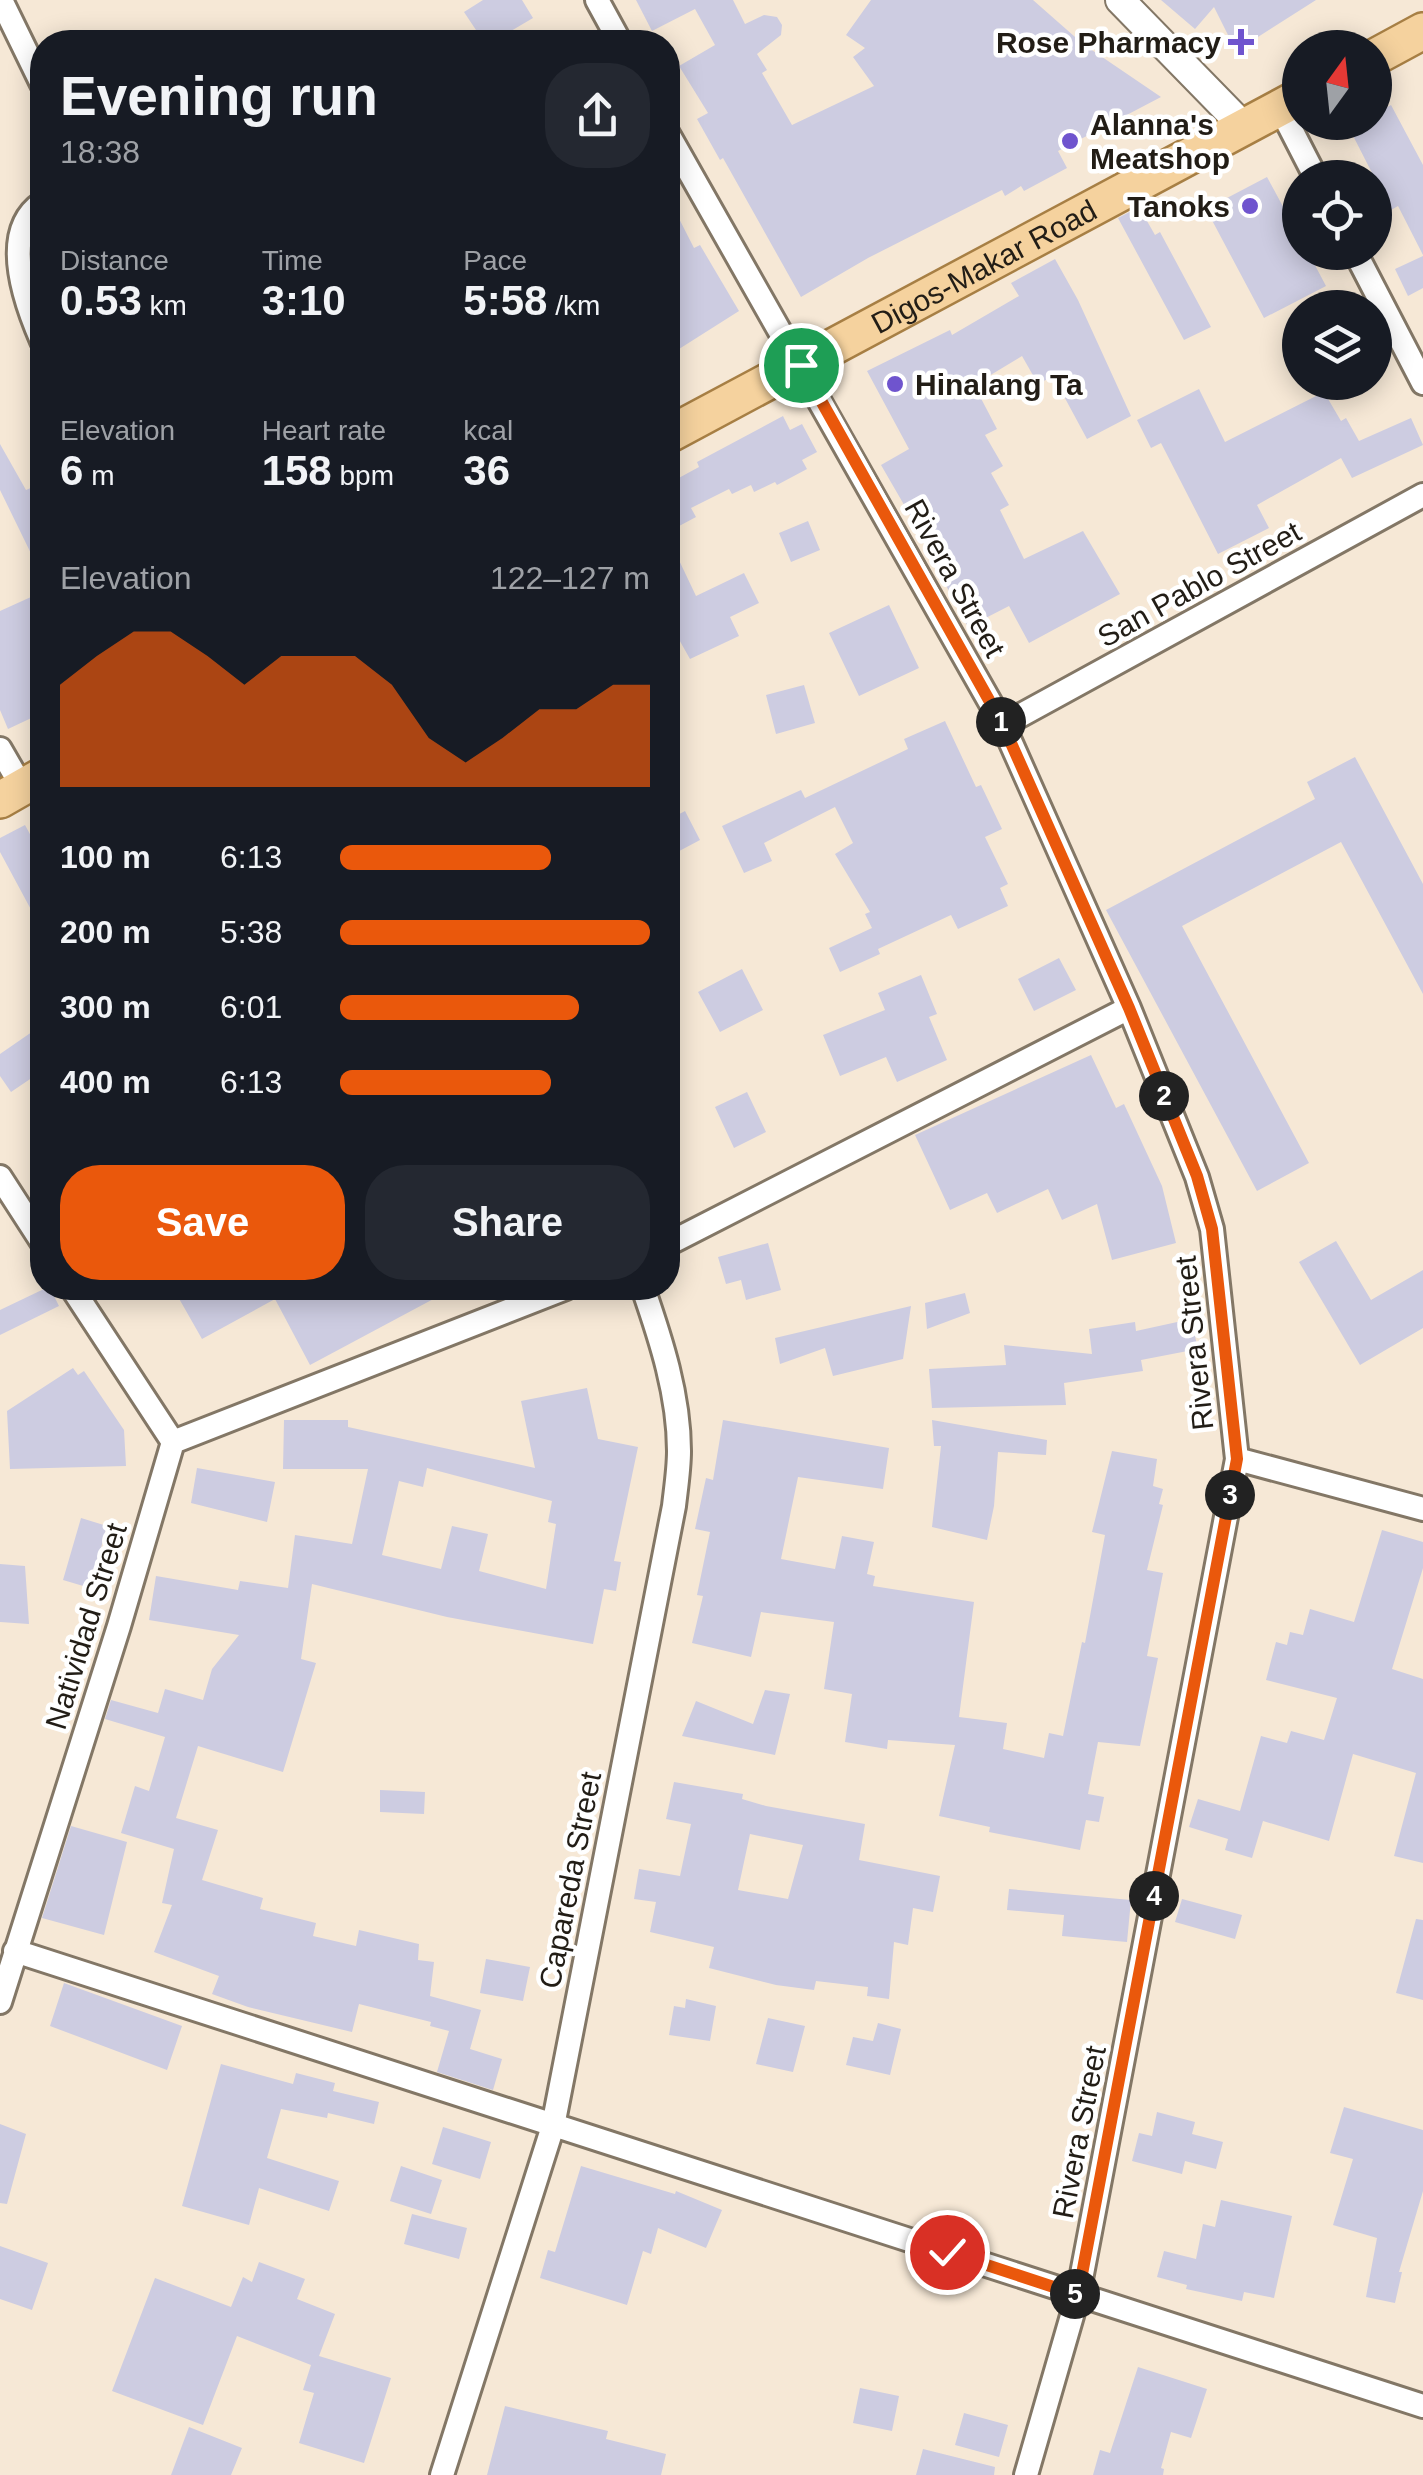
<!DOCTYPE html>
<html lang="en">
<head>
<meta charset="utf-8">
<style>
  :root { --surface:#171b24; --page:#242831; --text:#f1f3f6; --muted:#9ea1a6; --accent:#ea580c }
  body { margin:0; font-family:Arial,sans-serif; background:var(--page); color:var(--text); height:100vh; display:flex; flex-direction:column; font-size:38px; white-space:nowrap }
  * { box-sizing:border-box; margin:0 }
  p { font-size:32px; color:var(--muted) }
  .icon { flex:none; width:55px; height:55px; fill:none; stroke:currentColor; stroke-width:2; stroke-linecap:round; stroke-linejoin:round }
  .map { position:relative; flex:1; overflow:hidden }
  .drawer { position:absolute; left:30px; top:30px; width:650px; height:1270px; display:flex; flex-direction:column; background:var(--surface); border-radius:40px; box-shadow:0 5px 25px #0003 }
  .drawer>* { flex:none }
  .needle { width:65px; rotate:15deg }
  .buttons { position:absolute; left:1282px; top:30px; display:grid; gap:20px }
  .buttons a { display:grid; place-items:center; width:110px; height:110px; border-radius:50%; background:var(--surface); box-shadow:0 5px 25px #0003; font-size:50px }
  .pin { position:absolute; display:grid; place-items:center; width:85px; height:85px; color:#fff; margin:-42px; border:5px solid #fff; border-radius:50%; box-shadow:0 2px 10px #0007 }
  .km { position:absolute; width:50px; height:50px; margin:-25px; border-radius:50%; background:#222; color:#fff; font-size:28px; line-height:50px; text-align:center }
  .round { display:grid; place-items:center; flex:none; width:105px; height:105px; border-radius:40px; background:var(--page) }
  .summary { display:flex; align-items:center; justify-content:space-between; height:170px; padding:0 30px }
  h1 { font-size:55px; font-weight:800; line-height:75px }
  .stats { display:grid; grid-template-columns:repeat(3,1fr); gap:15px; height:170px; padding:10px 30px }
  .stats div { display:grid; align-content:center }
  .stats b { font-size:42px; font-weight:800 }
  .stats small { font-size:28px; font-weight:400 }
  .stats p { font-size:28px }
  .chart { height:280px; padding:20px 30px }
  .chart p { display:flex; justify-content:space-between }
  .chart svg { width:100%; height:180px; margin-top:10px; fill:var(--accent); opacity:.7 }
  .button { display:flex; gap:20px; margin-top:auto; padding:20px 30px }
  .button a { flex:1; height:115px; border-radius:40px; background:var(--accent); color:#fff; font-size:40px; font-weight:800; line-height:115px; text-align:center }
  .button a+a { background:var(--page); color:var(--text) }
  ul { padding:0 30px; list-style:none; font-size:32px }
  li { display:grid; grid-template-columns:160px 120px 1fr; align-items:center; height:75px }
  li i { height:25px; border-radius:12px; background:var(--accent) }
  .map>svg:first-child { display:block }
  .building { fill:#cdcce1; fill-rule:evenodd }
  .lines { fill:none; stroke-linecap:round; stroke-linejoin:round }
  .minor-casing { stroke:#837766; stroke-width:28 }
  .tertiary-casing { stroke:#837766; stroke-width:32 }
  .primary-casing { stroke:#a77f44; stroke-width:40 }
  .minor { stroke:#fff; stroke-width:22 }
  .tertiary { stroke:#fff; stroke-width:28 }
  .primary { stroke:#f5d29e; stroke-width:35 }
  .route-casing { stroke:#fff; stroke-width:20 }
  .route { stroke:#ea580c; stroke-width:12 }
  .poi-dot { fill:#6f54ce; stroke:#fff; stroke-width:4 }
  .labels { text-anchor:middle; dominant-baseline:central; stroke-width:9; stroke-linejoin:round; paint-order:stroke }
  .poi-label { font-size:30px; font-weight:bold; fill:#221d16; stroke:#fff; text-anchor:end }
  .street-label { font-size:30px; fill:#221d16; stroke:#fff }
</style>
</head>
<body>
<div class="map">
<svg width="1423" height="2475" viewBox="0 0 1423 2475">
  <rect width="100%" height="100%" fill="#f6e8d6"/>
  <path class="building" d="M483,0H522L533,18L492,42H484L464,12Z
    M636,0H733L745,24L764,15L777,17L782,25L781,35L757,54L767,70L762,73L792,125L874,86L853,57L865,48L846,35L871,0H1033L1083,44L1161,97L1058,151L1067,168L1024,191L1021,186L1005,196L1002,190L868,258L801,297L723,158L720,160L697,119L708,113L679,66L715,45L695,9L652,31Z
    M1161,0H1316L1236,51L1214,7L1195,29Z
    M1391,105L1423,165V255L1398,206L1391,210L1346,122H1375V114Z
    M1267,177L1300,238V252H1308L1326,286L1264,318L1206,209Z
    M668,197L694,248L700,245L739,311L668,356Z
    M1139,207L1155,235L1160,232L1211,327L1184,340L1118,218Z
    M1423,256V288L1408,296L1395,269Z
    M1055,259L1078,300L1131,416L1087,439L1053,376L1038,384L1022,356L974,385L997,429L985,435L1003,466L991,473L1009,505L1000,510L1024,559L1083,531L1120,594L1029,643L1009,606L968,627L933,561L936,560L881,465L909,449L867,371L950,330L952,335L1019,296L1011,283Z
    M1199,389L1225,442L1324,392L1341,421L1346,418L1359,441L1411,418L1423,445L1352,478L1341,458L1257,505L1269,528L1218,554L1161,443L1151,448L1137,420Z
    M783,416L790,430L802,424L817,452L802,460L807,469L777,485L775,482L754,492L751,485L732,494L729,489L691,508L696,517L668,532V466L675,480L699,467L697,462Z
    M0,444L26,490L42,483V576L0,490Z
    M808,521L820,550L791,562L779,533Z
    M668,537L696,596L744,573L759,603L730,617L739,636L690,659L668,620Z
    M42,592V713L8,729L0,710V611Z
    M889,605L919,668L859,696L829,633Z
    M804,685L815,723L776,734L766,695Z
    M945,721L976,787L981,785L1002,829L985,837L1008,884L1000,888L1008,906L958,929L951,915L878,949L880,954L840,972L829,948L872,928L865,914L870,912L835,854L853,843L835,807L764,843L772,861L744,873L722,826L801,790L805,798L908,749L904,739Z
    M1355,757L1423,884V994L1341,842L1182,926L1309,1163L1257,1191L1106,910L1315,799L1307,782Z
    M685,811L700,840L668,857V820Z
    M25,825L42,856V930L0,852V838Z
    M1059,958L1076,990L1034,1011L1018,979Z
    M742,969L763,1010L720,1032L698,992Z
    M921,975L937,1014L929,1017L947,1060L897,1082L886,1057L840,1076L823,1035L885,1010L878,993Z
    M42,1025V1071L11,1092L0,1076V1054Z
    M1091,1055L1116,1108L1124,1104L1162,1186L1176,1243L1112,1260L1097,1204L1062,1220L1048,1189L997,1213L987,1193L950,1210L915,1135Z
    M747,1092L766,1132L734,1148L715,1107Z
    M1336,1241L1371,1300L1423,1270V1328L1360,1365L1299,1262Z
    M768,1243L781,1290L746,1300L741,1280L726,1284L718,1257Z
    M46,1288H50L59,1306L0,1335V1310Z
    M173,1288H454L310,1365L275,1299L202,1339Z
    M965,1293L970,1313L927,1329L925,1303Z
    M911,1306L903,1359L833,1376L825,1348L780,1364L775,1338Z
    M1191,1319L1198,1349L1141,1360L1143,1371L1064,1383L1066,1405L932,1408L929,1369L1006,1365L1004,1345L1092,1354L1089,1329L1135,1322L1136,1331Z
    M73,1368L78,1375L84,1371L124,1430L126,1466L10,1469L7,1411Z
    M587,1388L598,1439L638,1447L614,1561L621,1562L616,1591L604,1589L593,1644L447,1617L312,1584L301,1659L316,1663L283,1772L198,1746L176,1818L218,1830L202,1880L263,1898L260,1909L316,1923L313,1936L356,1946L359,1930L419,1944L418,1960L434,1962L430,1996L481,2010L470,2049L502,2059L493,2090L437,2072L449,2031L430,2026L431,2022L359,2004L352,2032L248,2007L212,1994L219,1976L154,1952L172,1905L162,1903L174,1849L121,1833L135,1786L149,1791L165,1737L105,1719L111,1700L158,1713L165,1689L203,1700L212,1669L239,1635L149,1620L156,1576L238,1590L240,1581L288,1588L295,1535L352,1544L368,1469H283L284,1420H348V1427L535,1468L521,1401ZM427,1468L552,1501L548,1522L556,1524L546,1589L479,1571L488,1534L452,1526L441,1569L382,1555L399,1481L423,1487Z
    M723,1420L889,1448L883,1489L798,1477L781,1559L835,1569L842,1536L874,1542L867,1574L875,1576L873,1586L974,1602L959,1717L1007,1723L1003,1749L1044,1758L1049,1733L1063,1736L1082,1642L1085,1643L1105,1535L1092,1532L1112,1451L1157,1459L1153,1486L1163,1489L1159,1504L1163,1505L1147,1570L1163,1573L1147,1656L1158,1658L1140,1746L1098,1742L1088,1794L1104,1797L1099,1822L1086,1820L1080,1850L989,1832L990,1827L939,1816L955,1745L888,1740L887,1749L845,1742L852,1694L824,1689L834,1622L761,1612L751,1657L692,1643L703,1596L697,1595L710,1532L695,1529L706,1478L713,1480Z
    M932,1420L1047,1440L1046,1455L998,1452L994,1506L987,1540L932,1527L941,1446H934Z
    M197,1468L275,1482L267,1522L191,1503Z
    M81,1518L107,1526L90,1588L63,1580Z
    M1382,1530L1423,1542V1568L1392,1669L1423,1679V1863L1394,1856L1416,1773L1353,1754L1329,1841L1263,1821L1252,1858L1225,1850L1228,1839L1189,1827L1198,1799L1240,1811L1261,1736L1287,1743L1291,1731L1324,1740L1337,1698L1266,1680L1276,1642L1287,1645L1290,1632L1303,1635L1310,1609L1354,1622Z
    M0,1564L25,1566L29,1624L0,1622Z
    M765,1690L790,1694L775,1755L682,1736L696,1701L753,1724Z
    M674,1782L743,1794L742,1799L766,1806L865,1824L859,1860L940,1876L933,1912L913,1908L908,1945L894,1942L889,1999L867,1996L868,1987L816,1981L814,1990L776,1985L709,1968L714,1947L650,1932L656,1902L634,1899L639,1869L680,1876L691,1824L666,1819ZM750,1834L803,1845L788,1899L738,1890Z
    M380,1790L425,1792L424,1814L380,1812Z
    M71,1826L127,1842L104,1935L42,1918Z
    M1009,1889L1131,1900L1127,1942L1062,1936L1064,1915L1007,1910Z
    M1182,1899L1242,1915L1235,1939L1175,1922Z
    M1416,1919L1423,1920V2000L1396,1993Z
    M486,1959L530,1967L523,2001L480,1993Z
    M64,1983L182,2026L167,2070L50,2026Z
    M686,1999L716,2006L710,2041L669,2035L674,2006L685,2008Z
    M768,2018L805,2026L793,2072L756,2064Z
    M878,2023L901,2029L890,2075L846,2065L853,2037L873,2041Z
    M221,2064L293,2084L296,2073L335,2083L333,2091L379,2102L374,2124L328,2113L327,2118L281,2109L267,2158L339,2181L329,2211L259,2188L249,2225L182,2206Z
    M1344,2107L1423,2130V2191L1399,2272H1402L1395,2303L1366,2297L1377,2238L1333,2225L1353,2159L1330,2153Z
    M1157,2112L1195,2122L1192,2134L1223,2142L1216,2169L1185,2161L1182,2174L1132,2161L1139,2133L1152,2136Z
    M0,2124L26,2134L7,2204L0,2203Z
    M443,2127L491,2142L480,2179L432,2164Z
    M401,2166L442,2180L431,2214L390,2201Z
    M581,2166L675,2194L676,2191L722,2210L706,2248L658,2228L651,2254L643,2251L627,2305L540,2278L548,2250L555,2252Z
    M1221,2200L1292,2216L1274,2298L1244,2292L1242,2301L1186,2289L1187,2285L1157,2277L1164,2251L1196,2259L1203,2224L1215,2227Z
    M412,2214L467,2228L459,2259L404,2244Z
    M0,2246L48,2263L32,2310L0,2299Z
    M259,2262L305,2279L297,2299L335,2314L319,2356L391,2378L364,2463L299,2443L314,2393L303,2390L311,2365L237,2336L203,2425L112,2391L155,2278L231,2307L243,2277L252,2282Z
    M1138,2367L1207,2389L1191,2438L1171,2432L1161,2468L1164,2469L1163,2475H1093L1100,2450L1110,2453Z
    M860,2388L899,2396L892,2431L853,2423Z
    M505,2406L608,2431L606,2439L666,2454L661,2475H487Z
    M964,2413L1008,2425L999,2457L955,2445Z
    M189,2427L242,2448L231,2475H171Z
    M923,2449L995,2467L994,2475H916Z"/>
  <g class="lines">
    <g class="minor-casing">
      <path id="minor" d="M1,0L42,84
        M597,0L620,42
        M1280,108L1316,178
        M668,134L1003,725L1129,1008L1197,1177L1212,1229L1237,1459L1078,2295L1026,2475
        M42,203C0,232 24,300 42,341
        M1355,252L1423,383
        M1003,725L1423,495
        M0,749L22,787
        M0,1177L42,1242
        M668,1244L1129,1008
        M173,1442L566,1288
        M1237,1459L1423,1509
        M15,1951L1423,2406
        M0,2002L119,1626L173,1442L72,1288
        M442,2475L553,2126L674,1506C676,1488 679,1469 679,1451C679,1395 661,1340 643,1288"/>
    </g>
    <g class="tertiary-casing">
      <path id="tertiary" d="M1120,0L1243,126"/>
    </g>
    <g class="primary-casing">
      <g id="primary">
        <path d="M1375,57L1423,31"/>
        <path id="s1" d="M668,435L1300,97"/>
        <path d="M0,800L42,776"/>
      </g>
    </g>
    <use href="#minor" class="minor"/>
    <use href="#tertiary" class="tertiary"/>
    <use href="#primary" class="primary"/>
  </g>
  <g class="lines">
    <g class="route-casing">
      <path id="route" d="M801,365L1003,725L1129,1008L1197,1176L1212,1229L1237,1459L1078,2295L947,2252"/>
    </g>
    <use href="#route" class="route"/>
  </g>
  <g class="poi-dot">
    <path d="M1236 27h10v10h10v10h-10v10h-10v-10h-10v-10h10z"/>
    <circle cx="1070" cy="141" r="10"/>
    <circle cx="1250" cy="206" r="10"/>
    <circle cx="895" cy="384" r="10"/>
  </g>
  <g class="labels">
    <g class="poi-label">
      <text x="1221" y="42">Rose Pharmacy</text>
      <text x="1090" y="124" text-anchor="start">Alanna's<tspan x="1090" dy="34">Meatshop</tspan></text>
      <text x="1230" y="206">Tanoks</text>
      <text x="915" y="384" text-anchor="start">Hinalang Ta</text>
    </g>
    <g class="street-label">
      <text stroke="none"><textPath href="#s1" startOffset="358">Digos-Makar Road</textPath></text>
      <text transform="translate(955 578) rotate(61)">Rivera Street</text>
      <text transform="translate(1199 584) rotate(-29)">San Pablo Street</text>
      <text transform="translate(1194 1343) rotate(-96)">Rivera Street</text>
      <text transform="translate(86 1626) rotate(-73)">Natividad Street</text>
      <text transform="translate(570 1880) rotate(-79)">Capareda Street</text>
      <text transform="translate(1079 2132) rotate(-79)">Rivera Street</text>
    </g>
  </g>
</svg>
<div class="buttons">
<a><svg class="needle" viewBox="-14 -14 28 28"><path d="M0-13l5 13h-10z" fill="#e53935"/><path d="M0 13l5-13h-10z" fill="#9ea1a6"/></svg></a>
<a><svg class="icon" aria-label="locate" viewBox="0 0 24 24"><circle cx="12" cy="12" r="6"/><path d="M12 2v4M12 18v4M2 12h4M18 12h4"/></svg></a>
<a><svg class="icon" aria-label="layers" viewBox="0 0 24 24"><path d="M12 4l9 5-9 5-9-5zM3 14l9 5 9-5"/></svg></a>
</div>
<div class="pin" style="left:801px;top:365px;background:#1e9e55"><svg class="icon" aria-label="arrive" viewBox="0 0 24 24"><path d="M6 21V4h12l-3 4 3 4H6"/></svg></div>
<div class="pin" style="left:947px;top:2252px;background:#d93025"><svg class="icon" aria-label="check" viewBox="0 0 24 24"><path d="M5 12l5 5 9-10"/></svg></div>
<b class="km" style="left:1001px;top:722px">1</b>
<b class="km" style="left:1164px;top:1096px">2</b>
<b class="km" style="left:1230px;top:1495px">3</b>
<b class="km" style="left:1154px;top:1896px">4</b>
<b class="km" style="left:1075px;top:2294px">5</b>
<section class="drawer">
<div class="summary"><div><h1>Evening run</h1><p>18:38</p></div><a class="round"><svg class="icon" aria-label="share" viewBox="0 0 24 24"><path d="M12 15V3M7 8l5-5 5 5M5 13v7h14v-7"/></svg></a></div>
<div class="stats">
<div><p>Distance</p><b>0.53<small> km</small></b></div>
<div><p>Time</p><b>3:10</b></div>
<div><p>Pace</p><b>5:58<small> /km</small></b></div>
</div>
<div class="stats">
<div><p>Elevation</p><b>6<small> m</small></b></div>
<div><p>Heart rate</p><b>158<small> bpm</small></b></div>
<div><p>kcal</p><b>36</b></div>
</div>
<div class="chart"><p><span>Elevation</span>122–127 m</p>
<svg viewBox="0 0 160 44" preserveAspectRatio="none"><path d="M0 44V19L10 12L20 6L30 6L40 12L50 19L60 12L70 12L80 12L90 19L100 32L110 38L120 32L130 25L140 25L150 19L160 19V44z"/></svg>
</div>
<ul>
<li><b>100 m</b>6:13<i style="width:68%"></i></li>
<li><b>200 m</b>5:38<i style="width:100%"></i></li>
<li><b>300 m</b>6:01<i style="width:77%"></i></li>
<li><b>400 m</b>6:13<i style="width:68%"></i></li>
</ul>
<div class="button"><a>Save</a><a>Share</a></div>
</section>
</div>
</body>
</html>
